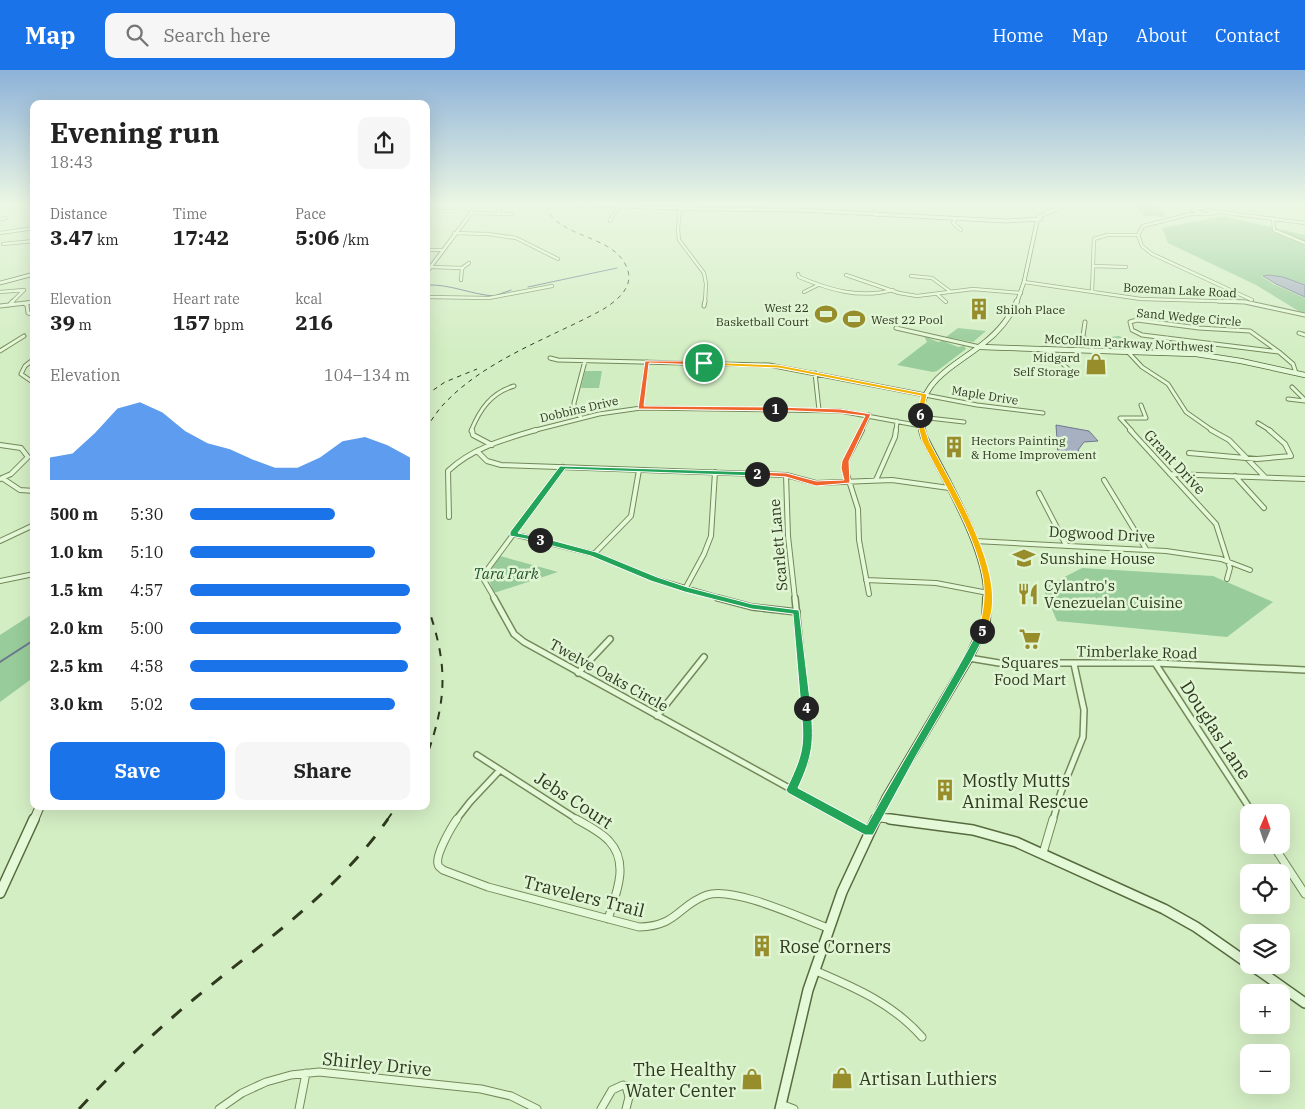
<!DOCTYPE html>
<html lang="en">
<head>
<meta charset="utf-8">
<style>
  :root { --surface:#fff; --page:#f6f6f6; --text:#222; --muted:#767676; --accent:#1a73e8 }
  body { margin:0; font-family:"IBM Plex Serif",serif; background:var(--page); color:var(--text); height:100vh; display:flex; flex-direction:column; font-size:19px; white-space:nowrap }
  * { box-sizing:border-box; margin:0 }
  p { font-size:16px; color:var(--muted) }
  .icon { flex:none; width:28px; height:28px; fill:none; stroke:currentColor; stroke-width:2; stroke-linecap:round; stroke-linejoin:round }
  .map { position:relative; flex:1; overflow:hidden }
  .panel { position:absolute; left:30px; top:30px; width:400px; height:710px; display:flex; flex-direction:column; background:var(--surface); border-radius:10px; box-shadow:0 5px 20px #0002 }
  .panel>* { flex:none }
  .needle { width:32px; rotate:2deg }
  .tools { position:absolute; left:1240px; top:734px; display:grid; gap:10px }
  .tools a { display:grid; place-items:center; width:50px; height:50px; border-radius:10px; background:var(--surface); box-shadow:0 5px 20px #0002; font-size:25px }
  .pin { position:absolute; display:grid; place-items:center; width:42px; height:42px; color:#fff; margin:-21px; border:2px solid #fff; border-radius:50%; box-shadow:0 1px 5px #0007 }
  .km { position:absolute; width:25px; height:25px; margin:-12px; border-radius:50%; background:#222; color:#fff; font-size:14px; line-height:25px; text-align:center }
  .round { display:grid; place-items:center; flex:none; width:52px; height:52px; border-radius:10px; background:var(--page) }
  .head { display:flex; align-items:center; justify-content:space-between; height:85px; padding:0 20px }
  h1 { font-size:28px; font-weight:800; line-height:38px }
  .stats { display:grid; grid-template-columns:repeat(3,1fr); gap:8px; height:85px; padding:5px 20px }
  .stats div { display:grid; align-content:center }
  .stats b { font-size:21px; font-weight:800 }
  .stats small { font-size:14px; font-weight:400 }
  .stats p { font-size:14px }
  .chart { height:140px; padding:10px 20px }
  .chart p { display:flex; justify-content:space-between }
  .chart svg { width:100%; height:90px; margin-top:5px; fill:var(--accent); opacity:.7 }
  .button { display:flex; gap:10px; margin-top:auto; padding:10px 20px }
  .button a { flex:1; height:58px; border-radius:10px; background:var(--accent); color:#fff; font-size:20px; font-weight:800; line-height:58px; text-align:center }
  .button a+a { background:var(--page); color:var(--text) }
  ul { padding:0 20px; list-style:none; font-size:16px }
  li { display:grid; grid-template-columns:80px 60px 1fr; align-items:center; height:38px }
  li i { height:12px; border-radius:6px; background:var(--accent) }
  header { display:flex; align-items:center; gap:30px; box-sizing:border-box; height:70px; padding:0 25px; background:var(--accent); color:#fff }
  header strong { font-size:24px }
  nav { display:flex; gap:28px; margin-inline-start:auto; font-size:18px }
  .search { width:350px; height:45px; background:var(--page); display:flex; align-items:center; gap:12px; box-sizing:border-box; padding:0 18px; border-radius:10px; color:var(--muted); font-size:19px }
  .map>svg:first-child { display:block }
  .green { fill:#98cc9a }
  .cemetery { fill:#97c199 }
  .water { fill:#a6b0c1; stroke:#6d788f }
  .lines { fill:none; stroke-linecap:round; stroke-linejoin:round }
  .stream-far1 { stroke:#6d788f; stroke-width:1 }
  .stream { stroke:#6d788f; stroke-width:2 }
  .street-far4-casing { stroke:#74885a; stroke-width:4 }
  .street-far3-casing { stroke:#74885a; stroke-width:5 }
  .street-far2-casing { stroke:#74885a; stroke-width:6 }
  .street-far1-casing { stroke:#74885a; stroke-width:8 }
  .street-casing { stroke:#74885a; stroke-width:9 }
  .secondary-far4-casing { stroke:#576a3e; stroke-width:4.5 }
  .secondary-far3-casing { stroke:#576a3e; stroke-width:6 }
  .secondary-far2-casing { stroke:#576a3e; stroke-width:8 }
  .secondary-far1-casing { stroke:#576a3e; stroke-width:10 }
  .secondary-casing { stroke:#576a3e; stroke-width:12 }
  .street-far4 { stroke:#e4f9d7; stroke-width:2.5 }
  .street-far3 { stroke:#e4f9d7; stroke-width:3 }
  .street-far2 { stroke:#e4f9d7; stroke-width:4 }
  .street-far1 { stroke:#e4f9d7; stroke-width:5 }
  .street { stroke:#e4f9d7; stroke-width:7 }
  .secondary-far4 { stroke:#e4f9d7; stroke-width:3 }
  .secondary-far3 { stroke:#e4f9d7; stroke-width:4.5 }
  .secondary-far2 { stroke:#e4f9d7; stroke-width:5.5 }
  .secondary-far1 { stroke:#e4f9d7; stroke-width:8 }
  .secondary { stroke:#e4f9d7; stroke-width:9 }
  .rail-far2 { stroke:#2e391e; stroke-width:1; stroke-dasharray:4.5 4.5; stroke-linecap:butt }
  .rail-far1 { stroke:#2e391e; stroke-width:2; stroke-dasharray:8 8; stroke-linecap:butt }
  .rail { stroke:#2e391e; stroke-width:3; stroke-dasharray:13 13; stroke-linecap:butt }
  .split-1 { fill:#f0652b; stroke:#fff }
  .split-2 { fill:#f0652b; stroke:#fff }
  .split-3 { fill:#22a559; stroke:#fff }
  .split-4 { fill:#22a559; stroke:#fff }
  .split-5 { fill:#22a559; stroke:#fff }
  .split-6 { fill:#f5b400; stroke:#fff }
  .split-7 { fill:#f5b400; stroke:#fff }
  .labels { text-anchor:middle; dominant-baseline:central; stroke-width:5; stroke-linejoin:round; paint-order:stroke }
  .far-street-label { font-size:12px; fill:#2e391e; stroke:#e0f5d4 }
  .far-poi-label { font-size:12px; fill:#2e391e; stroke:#e0f5d4; text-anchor:start }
  .street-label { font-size:15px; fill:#2e391e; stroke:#e0f5d4 }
  .poi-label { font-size:15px; fill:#2e391e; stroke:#e0f5d4; text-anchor:start }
  .park-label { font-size:15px; font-style:italic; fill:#25552d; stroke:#e0f5d4 }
  .near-street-label { font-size:18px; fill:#2e391e; stroke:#e0f5d4 }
  .near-poi-label { font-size:18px; fill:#2e391e; stroke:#e0f5d4; text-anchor:start }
</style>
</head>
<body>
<header>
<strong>Map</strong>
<div class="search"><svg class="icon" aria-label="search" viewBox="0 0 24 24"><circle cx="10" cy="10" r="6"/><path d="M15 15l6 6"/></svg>Search here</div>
<nav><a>Home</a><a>Map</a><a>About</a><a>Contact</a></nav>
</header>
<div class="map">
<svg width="1305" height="1039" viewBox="0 0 1305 1039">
  <rect width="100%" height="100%" fill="#d4eec4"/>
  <path class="green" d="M1223,146L1305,165V214L1276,206H1261L1273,214L1305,228V245L1256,215L1168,173L1162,158Z
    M958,258L986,261L973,272L946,267Z
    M924,266L938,272L943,271L958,277L964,276L966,279L937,301L933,302L897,295L927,272Z
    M1119,266L1148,280L1109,278L1110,267Z
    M585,301H602L599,318H581Z
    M500,486L558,502L494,523L487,505Z
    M1082,498L1213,506L1273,532L1227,567L1057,551L1043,518Z
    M34,543V607L0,632V565Z"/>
  <path class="cemetery" d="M1134,134H1162L1163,135H1155L1167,147L1144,146Z"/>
  <path class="water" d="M1269,205L1283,207L1305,215V227L1276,214L1263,206Z
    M1056,355L1089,361L1098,371L1084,372L1078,380L1089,390L1058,384Z"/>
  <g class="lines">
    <path class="stream-far1" d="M427,215C450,214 470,224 493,226
      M528,217L617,198
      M497,225L511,220"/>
    <path class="stream" d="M0,592L34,570"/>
    <g class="street-far4-casing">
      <path id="street-far4" d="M871,134L877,145
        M1048,134L1060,137
        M0,137L18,134
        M426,138H456
        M1202,138L1215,143L1204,144L1193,140Z
        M680,139L678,159L679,170L704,203L706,214L705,232
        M1212,141L1305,153
        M470,143L512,144
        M497,144L503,134
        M1202,144H1191L1143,156L1138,165L1142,176L1152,184L1252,230
        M956,148L953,153L961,160
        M1273,148L1274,160L1305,173
        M0,149L6,148
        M610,151L619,136
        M0,163L34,158
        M454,163L488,164L516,168L558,189
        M3,174L34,171
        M426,180H442
        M1093,196L1126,197
        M430,197L463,198
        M798,204L799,207C830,220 859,229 893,220
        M846,205L899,223L917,226L973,219L1021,223
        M911,206L932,208L951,222
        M461,210L462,198L469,193
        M1024,212L1141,229L1247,232
        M0,222L24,220L12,232
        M804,222L818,215
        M1092,222L1094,169L1107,165H1138
        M938,225L946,232
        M426,227L489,228L552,216
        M30,232H34"/>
    </g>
    <g class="street-far3-casing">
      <path id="street-far3" d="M1218,231L1245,232L1305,245
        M25,234L27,235L28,243L34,245
        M9,235L13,231
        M0,236L34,232
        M704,236L705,231
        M1137,250L1199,258L1250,261L1279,282L1142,265L1132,260L1130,252Z
        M1085,252L1083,266L1093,280
        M896,258L980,277
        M1299,263L1305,265
        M1167,268L1169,276L1175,283
        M1045,278L1075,305
        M0,281L24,266
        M1128,282L1142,297L1168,314L1186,342L1213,361
        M1279,282L1293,294L1296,303
        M550,288L558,290L769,295L977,335L1043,343
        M34,289L25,296L21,304L34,313
        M815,303L819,340
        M1292,317L1305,330
        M1288,329L1305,331
        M641,338L647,292
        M920,347L964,352
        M581,348L574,339V333L585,291
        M1258,353L1271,361
        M471,361C480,339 491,323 514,316
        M532,361L599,344L641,338L840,341L921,356
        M861,361L869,345
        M896,361L897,351
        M1132,361L1120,348H1146L1141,335"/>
    </g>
    <g class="street-far2-casing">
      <path id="street-far2" d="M472,360L473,365L492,375
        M862,360L846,391L845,398L858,439L859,470L869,524
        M1130,360L1216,454L1230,498L1227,509
        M1211,360L1229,370L1265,407
        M0,375L21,378L28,387L11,404L0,409
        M477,381L487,391L501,395L786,405L816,413L892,410L949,418
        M1189,383L1257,389L1291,386L1285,374L1269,360
        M1170,404L1305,409
        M786,405L788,466L795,529
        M1235,406L1264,438
        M2,408L20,420L34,421
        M876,410L895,367L896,360
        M1104,410L1146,479
        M1039,423L1066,475
        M449,447L448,401C472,378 505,369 536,360
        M513,464L594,484L654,509L723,529
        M0,471L34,455
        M975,471L1166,481L1221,489L1250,500
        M594,484L631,446L639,400
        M866,510L936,513L988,523
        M0,511L34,504
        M685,519L704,484L711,466L715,402
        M495,529L484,510V504L563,397"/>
    </g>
    <g class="street-far1-casing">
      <path id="street-far1" d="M494,528L514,564L524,572L847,750
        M718,528L752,537L797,542
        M969,588L999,593H1155L1305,600
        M1155,593L1252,742
        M578,603L610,569
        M657,646L704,587
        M477,685L578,750
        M792,719L805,691L809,665L795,528
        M456,750L470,732L500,700
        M1053,750L1061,722L1083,667L1084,640L1074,594"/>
    </g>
    <g class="street-casing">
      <path id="street" d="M457,749C452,756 435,785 438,794C438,797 441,798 443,800L488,817L639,857C678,856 678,835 707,825C733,816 801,848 828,858
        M576,749C587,755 601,762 609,771C630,793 616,824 608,849
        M845,749L869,762
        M1273,775L1305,824
        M1043,783L1053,749
        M816,901C856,918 893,934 922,967
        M781,1034L794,1039
        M219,1039L242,1023L266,1012L291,1005L319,1002L481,1019L511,1026L537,1039
        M299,1039L306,1003
        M601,1039L612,1020L623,1015L626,1016L629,1027L626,1039"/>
    </g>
    <g class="secondary-far4-casing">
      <path id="secondary-far4" d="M565,134L700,139L798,140L1006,151L1041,149
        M426,203L478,134
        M0,213L34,204
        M1017,232L1024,212L1038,147L1068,134"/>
    </g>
    <g class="secondary-far3-casing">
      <path id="secondary-far3" d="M980,277L1196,284L1241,291L1305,305
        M923,361C911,314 953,298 984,273C998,262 1010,248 1017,231"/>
    </g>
    <g class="secondary-far2-casing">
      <path id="secondary-far2" d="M922,360L924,367C945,409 990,483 987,529"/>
    </g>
    <g class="secondary-far1-casing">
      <path id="secondary-far1" d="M877,747L899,750
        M34,750L40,736
        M876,750L886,728L969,588L986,551L987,528"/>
    </g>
    <g class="secondary-casing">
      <path id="secondary" d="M890,749L973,760L1016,772L1164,839L1196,857L1249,894
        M0,823L34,749
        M1251,895L1305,933
        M780,1039L808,920L842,822L876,749"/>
    </g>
    <use href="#street-far4" class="street-far4"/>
    <use href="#street-far3" class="street-far3"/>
    <use href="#street-far2" class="street-far2"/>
    <use href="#street-far1" class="street-far1"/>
    <use href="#street" class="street"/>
    <use href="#secondary-far4" class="secondary-far4"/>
    <use href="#secondary-far3" class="secondary-far3"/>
    <use href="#secondary-far2" class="secondary-far2"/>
    <use href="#secondary-far1" class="secondary-far1"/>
    <use href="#secondary" class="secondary"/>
    <path class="rail-far2" d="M426,325L445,312L477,299
      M426,358C431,351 436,343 442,336C484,290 548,269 602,240C615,232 633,219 628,201C619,169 574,169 553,148C549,144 548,139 547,134"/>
    <path class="rail-far1" d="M426,532C448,593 448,627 426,688
      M387,750L397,736"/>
    <path class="rail" d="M79,1039C115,1000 153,963 194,929C263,872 336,823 388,749"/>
  </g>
  <linearGradient id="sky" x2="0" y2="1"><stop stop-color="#8db2d8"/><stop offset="0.48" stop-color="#ecf7e4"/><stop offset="1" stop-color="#ecf7e4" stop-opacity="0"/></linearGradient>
  <rect width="1305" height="279" fill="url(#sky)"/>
  <path class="split-1" d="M645,291H704L706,293L704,295L649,293L644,336L775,337L778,339L775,341L638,339Z"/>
  <path class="split-2" d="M775,337L840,339L871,344L849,391L850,413L816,416L786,407L755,405V402H757L786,403L816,411L844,410L841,398L842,391L865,346L840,343L773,340Z"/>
  <path class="split-3" d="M560,396L757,402L760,404L757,406L565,399L518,463L542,468V472L510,466V462Z"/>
  <path class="split-4" d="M540,467L596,482L657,507L687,517L752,534L799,540L811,638L809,640H803L801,638L793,544L752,539L685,522L651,511L591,486L537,472V468Z"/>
  <path class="split-5" d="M982,558L987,561L972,590L916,686L873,765H865L788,723L786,720C803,684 805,677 801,638L806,634L811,638C814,673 813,685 798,718L867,755C904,689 944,625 979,559Z"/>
  <path class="split-6" d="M920,343L923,345L924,356L929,371C951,415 1005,499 990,548C989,554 988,561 982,564L978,561C983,544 986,526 983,508C974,461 943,413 922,371L918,356L917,345Z"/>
  <path class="split-7" d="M702,292L779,295L927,324L923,345L920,346L917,345L921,326L779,298L704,295Z"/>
  <defs>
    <g id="building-bare" transform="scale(1.725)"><path d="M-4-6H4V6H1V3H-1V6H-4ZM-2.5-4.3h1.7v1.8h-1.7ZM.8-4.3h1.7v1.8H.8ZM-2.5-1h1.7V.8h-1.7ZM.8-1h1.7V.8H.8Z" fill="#978e2b" stroke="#e0f5d4" stroke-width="2.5" paint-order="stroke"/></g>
    <g id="stadium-bare" transform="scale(1.725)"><path d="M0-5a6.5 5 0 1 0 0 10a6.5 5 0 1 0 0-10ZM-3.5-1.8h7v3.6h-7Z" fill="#978e2b" stroke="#e0f5d4" stroke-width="2.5" paint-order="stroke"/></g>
    <g id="shop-bare" transform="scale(1.725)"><path d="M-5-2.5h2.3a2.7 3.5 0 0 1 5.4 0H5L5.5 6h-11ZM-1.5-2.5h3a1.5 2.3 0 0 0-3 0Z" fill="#978e2b" stroke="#e0f5d4" stroke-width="2.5" paint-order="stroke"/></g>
    <g id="school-bare" transform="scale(1.725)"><path d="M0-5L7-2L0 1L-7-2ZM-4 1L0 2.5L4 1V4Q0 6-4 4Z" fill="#978e2b" stroke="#e0f5d4" stroke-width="2.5" paint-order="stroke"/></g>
    <g id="restaurant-bare" transform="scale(1.725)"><path d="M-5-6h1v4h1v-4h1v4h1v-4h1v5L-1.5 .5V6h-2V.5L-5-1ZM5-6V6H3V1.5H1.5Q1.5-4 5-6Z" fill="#978e2b" stroke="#e0f5d4" stroke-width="2.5" paint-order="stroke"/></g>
    <g id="supermarket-bare" transform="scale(1.725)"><path d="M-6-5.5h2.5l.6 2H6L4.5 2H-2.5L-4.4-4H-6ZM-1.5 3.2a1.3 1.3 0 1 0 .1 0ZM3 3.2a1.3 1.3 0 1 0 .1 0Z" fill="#978e2b" stroke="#e0f5d4" stroke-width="2.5" paint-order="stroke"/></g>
  </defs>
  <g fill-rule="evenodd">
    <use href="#building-bare" x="979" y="239"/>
    <use href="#stadium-bare" x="826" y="244"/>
    <use href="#stadium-bare" x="854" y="249"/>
    <use href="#shop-bare" x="1096" y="294"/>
    <use href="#building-bare" x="954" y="377"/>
    <use href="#school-bare" x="1024" y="488"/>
    <use href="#restaurant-bare" x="1028" y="524"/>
    <use href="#supermarket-bare" x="1030" y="569"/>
    <use href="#building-bare" x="945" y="720"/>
    <use href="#building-bare" x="762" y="876"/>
    <use href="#shop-bare" x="842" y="1008"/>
    <use href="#shop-bare" x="752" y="1009"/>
  </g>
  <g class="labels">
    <g class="far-street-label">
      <text transform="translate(1180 220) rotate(3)">Bozeman Lake Road</text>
      <text transform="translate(1189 247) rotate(5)">Sand Wedge Circle</text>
      <text transform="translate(1129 273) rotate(3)">McCollum Parkway Northwest</text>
      <text transform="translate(985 325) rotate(9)">Maple Drive</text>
      <text transform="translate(579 339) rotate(-13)">Dobbins Drive</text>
    </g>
    <g class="far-poi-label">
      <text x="809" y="237" text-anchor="end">West 22<tspan x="809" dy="14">Basketball Court</tspan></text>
      <text x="996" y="239">Shiloh Place</text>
      <text x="871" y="249">West 22 Pool</text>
      <text x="1080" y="287" text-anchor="end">Midgard<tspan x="1080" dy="14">Self Storage</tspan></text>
      <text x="971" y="370">Hectors Painting<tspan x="971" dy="14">&amp; Home Improvement</tspan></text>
    </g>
    <g class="street-label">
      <text transform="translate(1175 392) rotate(47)">Grant Drive</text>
      <text transform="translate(1102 464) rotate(3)">Dogwood Drive</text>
      <text transform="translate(778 475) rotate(-95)">Scarlett Lane</text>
      <text transform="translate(1137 582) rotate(1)">Timberlake Road</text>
      <text transform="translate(609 605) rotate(29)">Twelve Oaks Circle</text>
    </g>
    <g class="poi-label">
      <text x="1040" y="488">Sunshine House</text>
      <text x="1044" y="515">Cylantro's<tspan x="1044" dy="17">Venezuelan Cuisine</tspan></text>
      <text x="1030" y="592" text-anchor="middle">Squares<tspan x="1030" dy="17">Food Mart</tspan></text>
    </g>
    <g class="park-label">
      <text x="506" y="503">Tara Park</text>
    </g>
    <g class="near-street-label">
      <text transform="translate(1216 660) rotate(57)">Douglas Lane</text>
      <text transform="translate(574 730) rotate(33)">Jebs Court</text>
      <text transform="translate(584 826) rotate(14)">Travelers Trail</text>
      <text transform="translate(377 994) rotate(6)">Shirley Drive</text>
    </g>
    <g class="near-poi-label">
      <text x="962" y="710">Mostly Mutts<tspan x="962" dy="21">Animal Rescue</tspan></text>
      <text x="779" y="876">Rose Corners</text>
      <text x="736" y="999" text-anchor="end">The Healthy<tspan x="736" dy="21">Water Center</tspan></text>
      <text x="859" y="1008">Artisan Luthiers</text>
    </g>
  </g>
</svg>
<div class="tools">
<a><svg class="needle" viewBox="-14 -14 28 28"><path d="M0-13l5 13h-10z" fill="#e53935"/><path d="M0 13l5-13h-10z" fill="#767676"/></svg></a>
<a><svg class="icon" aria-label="locate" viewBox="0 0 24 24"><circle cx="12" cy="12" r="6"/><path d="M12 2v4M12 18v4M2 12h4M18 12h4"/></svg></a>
<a><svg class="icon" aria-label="layers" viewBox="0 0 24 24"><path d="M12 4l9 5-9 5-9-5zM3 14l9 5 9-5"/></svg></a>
<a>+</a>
<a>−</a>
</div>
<div class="pin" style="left:704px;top:293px;background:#1e9e55"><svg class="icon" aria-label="arrive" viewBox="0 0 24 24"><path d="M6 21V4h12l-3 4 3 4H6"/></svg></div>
<b class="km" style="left:775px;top:339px">1</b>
<b class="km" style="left:757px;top:404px">2</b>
<b class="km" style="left:540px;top:470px">3</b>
<b class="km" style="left:806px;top:638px">4</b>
<b class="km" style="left:982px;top:561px">5</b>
<b class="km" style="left:920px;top:345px">6</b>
<section class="panel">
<div class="head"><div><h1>Evening run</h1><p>18:43</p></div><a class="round"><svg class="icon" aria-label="share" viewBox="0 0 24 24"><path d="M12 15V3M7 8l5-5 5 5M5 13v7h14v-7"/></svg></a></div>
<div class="stats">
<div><p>Distance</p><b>3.47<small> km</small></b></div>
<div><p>Time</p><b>17:42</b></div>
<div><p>Pace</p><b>5:06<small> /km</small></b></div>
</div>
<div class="stats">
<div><p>Elevation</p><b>39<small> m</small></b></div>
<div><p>Heart rate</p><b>157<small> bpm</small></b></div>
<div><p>kcal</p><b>216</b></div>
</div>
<div class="chart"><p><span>Elevation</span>104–134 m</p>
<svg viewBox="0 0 160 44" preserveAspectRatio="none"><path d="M0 44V33L10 31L20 21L30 9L40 6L50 11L60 20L70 26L80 29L90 34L100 38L110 38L120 33L130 25L140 23L150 27L160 33V44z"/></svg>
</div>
<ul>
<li><b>500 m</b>5:30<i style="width:66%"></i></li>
<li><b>1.0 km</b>5:10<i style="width:84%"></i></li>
<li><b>1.5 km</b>4:57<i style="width:100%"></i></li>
<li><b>2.0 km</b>5:00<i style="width:96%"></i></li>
<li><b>2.5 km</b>4:58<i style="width:99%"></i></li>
<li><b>3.0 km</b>5:02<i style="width:93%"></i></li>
</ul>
<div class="button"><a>Save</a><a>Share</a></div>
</section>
</div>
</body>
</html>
